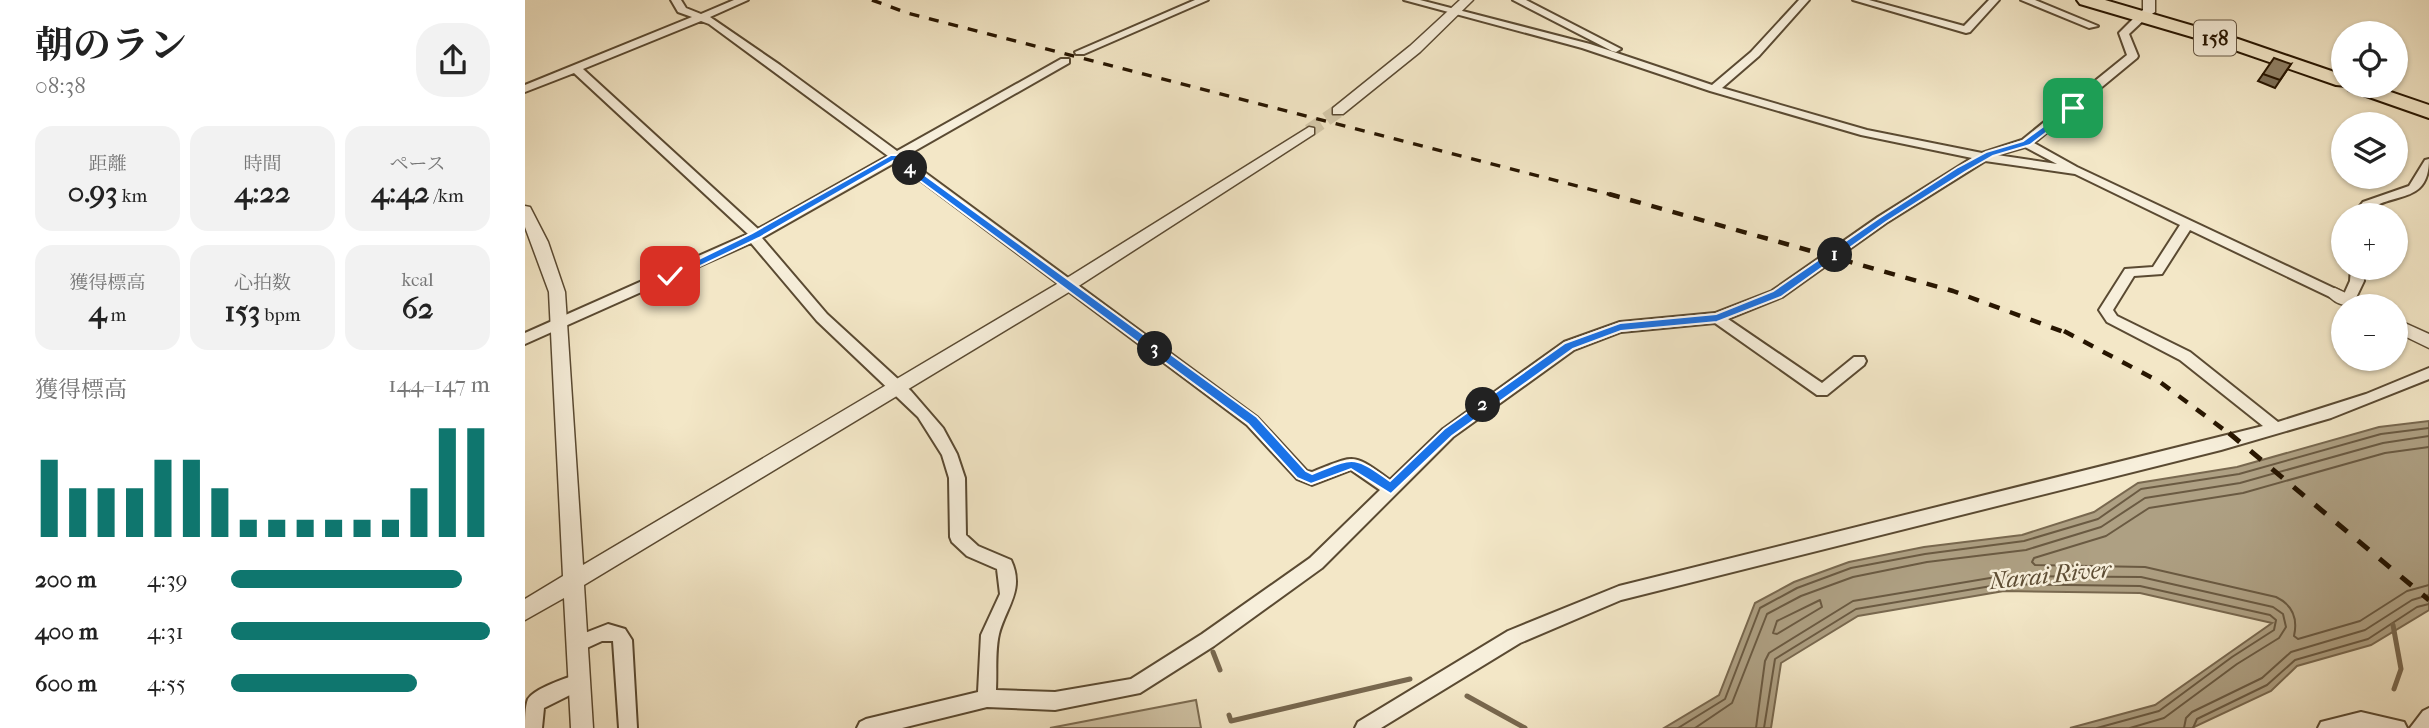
<!DOCTYPE html>
<html lang="ja">
<head>
<meta charset="utf-8">
<style>
  :root { --surface:#fff; --page:#f2f2f2; --text:#222; --muted:#767676; --accent:#0f766e }
  body { margin:0; font-family:"IM FELL French Canon","Noto Serif JP",serif; background:var(--page); color:var(--text); height:100vh; display:flex; flex-direction:column; font-size:26px; white-space:nowrap }
  * { box-sizing:border-box; margin:0 }
  p { font-size:23px; color:var(--muted) }
  .icon { flex:none; width:38px; height:38px; fill:none; stroke:currentColor; stroke-width:2; stroke-linecap:round; stroke-linejoin:round }
  .map { position:relative; flex:1; overflow:hidden }
  .drawer { display:flex; flex-direction:column; background:var(--surface); width:525px }
  .drawer>* { flex:none }
  .buttons { position:absolute; left:1806px; top:21px; display:grid; gap:14px }
  .buttons a { display:grid; place-items:center; width:77px; height:77px; border-radius:50%; background:var(--surface); box-shadow:0 2px 5px #0004; font-size:35px }
  .pin { position:absolute; display:grid; place-items:center; width:60px; height:60px; color:#fff; margin:-30px; border-radius:14px; box-shadow:0 4px 10px #0006 }
  .km { position:absolute; width:35px; height:35px; margin:-18px; border-radius:50%; background:#222; color:#fff; font-size:19px; line-height:35px; text-align:center }
  .round { display:grid; place-items:center; flex:none; width:74px; height:74px; border-radius:28px; background:var(--page) }
  .summary { display:flex; align-items:center; justify-content:space-between; height:119px; padding:0 35px }
  h1 { font-size:38px; font-weight:700; line-height:52px }
  .metrics { display:grid; grid-template-columns:repeat(3,1fr); gap:10px; height:119px; padding:7px 35px }
  .metrics div { display:grid; align-content:center; border-radius:18px; background:var(--page); text-align:center }
  .metrics b { font-size:30px; font-weight:700 }
  .metrics small { font-size:19px; font-weight:400 }
  .metrics p { font-size:19px }
  .chart { height:196px; padding:14px 35px }
  .chart p { display:flex; justify-content:space-between }
  .chart svg { width:100%; height:126px; margin-top:7px; stroke:var(--accent); stroke-width:6 }
  ul { padding:0 35px; list-style:none; font-size:23px }
  li { display:grid; grid-template-columns:112px 84px 1fr; align-items:center; height:52px }
  li i { height:18px; border-radius:9px; background:var(--accent) }
  main { display:flex; flex:1; min-height:0 }
  .map>svg:first-child { display:block }
  .green { fill:#d0c3a5; stroke:#7c6c52; stroke-width:2 }
  .water { fill:#aea083; stroke:#78684f; stroke-width:2 }
  .lines { fill:none; stroke-linecap:round; stroke-linejoin:round }
  .shore { stroke:#6a5a42; stroke-width:2 }
  .stream { stroke:#78684f; stroke-width:5 }
  .tertiary-tunnel { stroke:#d4c8a9; stroke-width:14; stroke-dasharray:14 7; stroke-linecap:butt }
  .minor-casing { stroke:#5a4a32; stroke-width:4 }
  .tertiary-casing { stroke:#5a4a32; stroke-width:3 }
  .trunk-casing { stroke:#271500; stroke-width:4 }
  .minor { fill:#f7efdb; fill-rule:evenodd }
  .tertiary { fill:#f7efdb; fill-rule:evenodd }
  .trunk { fill:#f3e7c7; fill-rule:evenodd }
  .rail-far2 { stroke:#271500; stroke-width:3.5; stroke-dasharray:10 10; stroke-linecap:butt }
  .rail-far1 { stroke:#271500; stroke-width:4.5; stroke-dasharray:11 11; stroke-linecap:butt }
  .rail { stroke:#271500; stroke-width:5; stroke-dasharray:14 14; stroke-linecap:butt }
  .wall { fill:#7d7059; stroke:#271500; stroke-width:2 }
  .building { fill:#918267; stroke:#271500; stroke-width:2 }
  .route { fill:#1a73e8; stroke:#fff; stroke-width:2 }
  .labels { text-anchor:middle; dominant-baseline:central; stroke-width:5; stroke-linejoin:round; paint-order:stroke }
  .shield { fill:#f7efdb; stroke:#655642; stroke-width:2 }
  .shield-label { font-size:21px; font-weight:bold; fill:#271500 }
  .water-label { font-size:24px; font-style:italic; fill:#5d4d34; stroke:#f7efdb }
</style>
</head>
<body>
<main>
<section class="drawer">
<div class="summary"><div><h1>朝のラン</h1><p>08:38</p></div><a class="round"><svg class="icon" aria-label="share" viewBox="0 0 24 24"><path d="M12 15V3M7 8l5-5 5 5M5 13v7h14v-7"/></svg></a></div>
<div class="metrics">
<div><p>距離</p><b>0.93<small> km</small></b></div>
<div><p>時間</p><b>4:22</b></div>
<div><p>ペース</p><b>4:42<small> /km</small></b></div>
</div>
<div class="metrics">
<div><p>獲得標高</p><b>4<small> m</small></b></div>
<div><p>心拍数</p><b>153<small> bpm</small></b></div>
<div><p>kcal</p><b>62</b></div>
</div>
<div class="chart"><p><span>獲得標高</span>144–147 m</p>
<svg viewBox="0 0 160 44" preserveAspectRatio="none"><path d="M5 44V17M15 44V27M25 44V27M35 44V27M45 44V17M55 44V17M65 44V27M75 44V38M85 44V38M95 44V38M105 44V38M115 44V38M125 44V38M135 44V27M145 44V6M155 44V6"/></svg>
</div>
<ul>
<li><b>200 m</b>4:39<i style="width:89%"></i></li>
<li><b>400 m</b>4:31<i style="width:100%"></i></li>
<li><b>600 m</b>4:55<i style="width:72%"></i></li>
</ul>
</section>
<div class="map">
<svg width="1904" height="728" viewBox="0 0 1904 728">
  <rect width="100%" height="100%" fill="#f3e7c7"/>
  <filter id="stains"><feTurbulence type="fractalNoise" baseFrequency=".00286" numOctaves="4"/><feColorMatrix values="0 0 0 0 .2 0 0 0 0 .09 0 0 0 0 .02 0 0 0 .5 -.17"/></filter>
  <radialGradient id="worn" r=".72"><stop offset=".6" stop-color="#630" stop-opacity="0"/><stop offset="1" stop-color="#630" stop-opacity=".3"/></radialGradient>
  <path class="green" d="M671,700L676,728H525L530,727Z"/>
  <path class="water" d="M1904,421V610L1846,645L1772,666L1746,691L1667,728H1545L1630,705L1747,623L1615,593L1479,591L1333,616L1256,663L1246,728H1139L1194,695L1230,603L1269,582L1324,562L1399,547L1497,535L1569,512L1613,483L1712,467L1854,427Z"/>
  <g class="lines">
    <path class="shore" d="M1904,447L1860,453L1718,493L1624,508L1581,536L1509,558L1507,562L1510,565L1620,567L1751,597C1768,605 1773,618 1769,636L1773,639L1835,621L1882,591L1904,585
      M1295,600L1297,607L1252,634L1248,633L1252,621Z
      M1153,728L1200,699L1235,608L1272,588L1326,568L1400,554L1499,541L1573,519L1616,489L1714,474L1856,434L1904,428
      M1170,728L1207,703L1242,614L1276,596L1328,577L1402,562L1501,550L1576,527L1620,498L1715,483L1858,443L1904,436
      M1231,728L1240,661L1244,653L1328,601L1477,576L1616,577L1748,607L1758,614L1761,627L1754,638L1712,664L1639,718L1605,728
      M1239,728L1250,659L1331,609L1478,584L1615,586L1745,615L1751,620L1749,630L1707,657L1634,711L1572,728
      M1659,728L1661,718L1667,712L1737,678L1766,652L1840,630L1887,600L1904,595
      M1668,728L1672,719L1742,685L1770,660L1843,639L1892,607L1904,604"/>
    <path class="stream" d="M1868,625L1876,669L1869,689
      M688,652L695,670
      M942,696L1000,728
      M704,715L706,721L885,679"/>
    <path class="tertiary-tunnel" d="M784,131L813,111"/>
    <g class="minor-casing">
      <path id="minor" d="M146,0H156L161,8L176,14L209,0H223L185,17L255,65L372,151L536,59H544V63L379,157L732,417L782,471L787,472C831,455 826,452 865,480L918,429L1039,342L1095,322L1190,313L1247,291L1353,217L1447,158L1336,135L1185,91L1057,48L879,0H895L1065,44L1187,85L1226,52L1274,0H1284L1234,56L1197,88L1342,130L1457,153L1497,140L1602,55L1594,33L1613,14H1621V18L1604,34L1613,56L1612,58L1509,143L1552,167L1815,291L1817,294L1815,297H1805L1665,230L1637,274L1609,276L1588,310L1592,316L1665,352L1753,422L1841,394L1904,368V379L1806,418L1696,450L1096,600L995,643L856,728H830L833,722L983,631L1094,586L1738,426L1655,360L1582,322L1574,310L1600,269L1628,267L1655,225L1550,174L1460,161L1361,223L1257,297L1203,319L1297,383L1329,357H1339L1341,361L1339,365L1302,395H1292L1190,323L1096,332L1049,350L928,437L797,568L689,646L615,693L530,710L462,707L377,728H332L335,722L341,719L453,692L456,635L475,594L472,569L442,556L427,542L425,537L424,478L417,455L393,417L292,321L226,243L0,344V333L223,234L49,73L0,92V85L167,17L153,12ZM176,21L184,24L363,156L233,229L58,69ZM1500,147L1532,164L1472,155ZM371,162L722,425L772,479L787,485L826,470L855,490L785,558L677,634L606,679L530,692L471,690C472,672 470,651 474,634C481,607 500,590 486,560L453,546L441,535L440,478L432,454L418,428L386,391L302,314L237,238Z
        M670,0H683L559,54H551L550,52Z
        M988,0H1001L1096,49L1091,52L1087,51Z
        M1328,0H1344L1439,26L1464,0H1474L1445,32L1441,33Z
        M1496,0H1510L1573,26L1564,28Z
        M1904,159C1904,209 1861,189 1840,215H1828L1838,202L1884,186L1900,160Z
        M1826,268H1838L1839,281L1828,304L1823,306L1816,301L1825,281Z
        M83,624L100,629L107,640L112,728H94L88,641H77L53,652L47,650L44,644L47,638Z
        M55,673L61,675L64,681L61,687L19,708L17,728H0C0,719 0,707 3,699C10,688 42,678 55,673Z
        M1904,708V728H1885L1898,711Z
        M1836,712L1879,722L1882,728H1793L1796,722Z"/>
    </g>
    <g class="tertiary-casing">
      <path id="tertiary" d="M935,0H948L895,52L818,114H808V108L885,46Z
        M1618,0H1630V12L1617,20L1611,16L1618,10Z
        M784,127L789,128V134L549,289L59,585L68,728H46L39,598L0,620V599L38,576L24,292L0,227V206L5,207L23,242L40,292L58,565L537,281Z
        M1810,288L1840,302L1842,306C1827,307 1812,307 1802,294L1804,290Z
        M1871,319L1904,334V348L1871,332Z"/>
    </g>
    <g class="trunk-casing">
      <path id="trunk" d="M1552,0H1580L1713,39L1818,75V86H1822L1811,85L1701,47L1555,4Z
        M1822,86H1848L1904,105V118L1824,90Z"/>
    </g>
    <use href="#minor" class="minor"/>
    <use href="#tertiary" class="tertiary"/>
    <use href="#trunk" class="trunk"/>
    <path class="rail-far2" d="M347,0L382,13L1091,196"/>
    <path class="rail-far1" d="M1084,194L1428,291L1547,335
      M1539,331L1635,382L1706,435"/>
    <path class="rail" d="M1704,433L1904,600"/>
  </g>
  <path class="wall" d="M1766,64L1750,88L1733,81L1738,74Z"/>
  <path class="building" d="M1749,58L1766,64L1755,80L1738,74Z"/>
  <path class="route" d="M1548,105L1552,108L1551,110L1505,145L1468,156L1440,172L1361,222L1256,297L1192,322L1096,331L1048,349L927,436L866,494L826,469L786,484L772,478L723,424L368,161L234,238L148,279L139,276L227,233L366,155H372L732,417L781,471L787,474C829,457 827,454 865,481L919,429L1040,343L1095,323L1191,314L1248,291L1354,218L1433,167L1461,152L1498,141Z"/>
  <g class="labels">
    <rect class="shield" x="1669" y="20.5" width="42" height="35" rx="5"/>
    <g class="shield-label">
      <text x="1690" y="38">158</text>
    </g>
    <g class="water-label">
      <text transform="translate(1525 575) rotate(-6)">Narai River</text>
    </g>
  </g>
  <rect width="100%" height="100%" filter="url(#stains)"/>
  <rect width="100%" height="100%" fill="url(#worn)"/>
</svg>
<div class="buttons">
<a><svg class="icon" aria-label="locate" viewBox="0 0 24 24"><circle cx="12" cy="12" r="6"/><path d="M12 2v4M12 18v4M2 12h4M18 12h4"/></svg></a>
<a><svg class="icon" aria-label="layers" viewBox="0 0 24 24"><path d="M12 4l9 5-9 5-9-5zM3 14l9 5 9-5"/></svg></a>
<a>+</a>
<a>−</a>
</div>
<div class="pin" style="left:1548px;top:108px;background:#1e9e55"><svg class="icon" aria-label="arrive" viewBox="0 0 24 24"><path d="M6 21V4h12l-3 4 3 4H6"/></svg></div>
<div class="pin" style="left:145px;top:276px;background:#d93025"><svg class="icon" aria-label="check" viewBox="0 0 24 24"><path d="M5 12l5 5 9-10"/></svg></div>
<b class="km" style="left:1310px;top:255px">1</b>
<b class="km" style="left:958px;top:405px">2</b>
<b class="km" style="left:630px;top:349px">3</b>
<b class="km" style="left:385px;top:168px">4</b>
</div>
</main>
</body>
</html>
